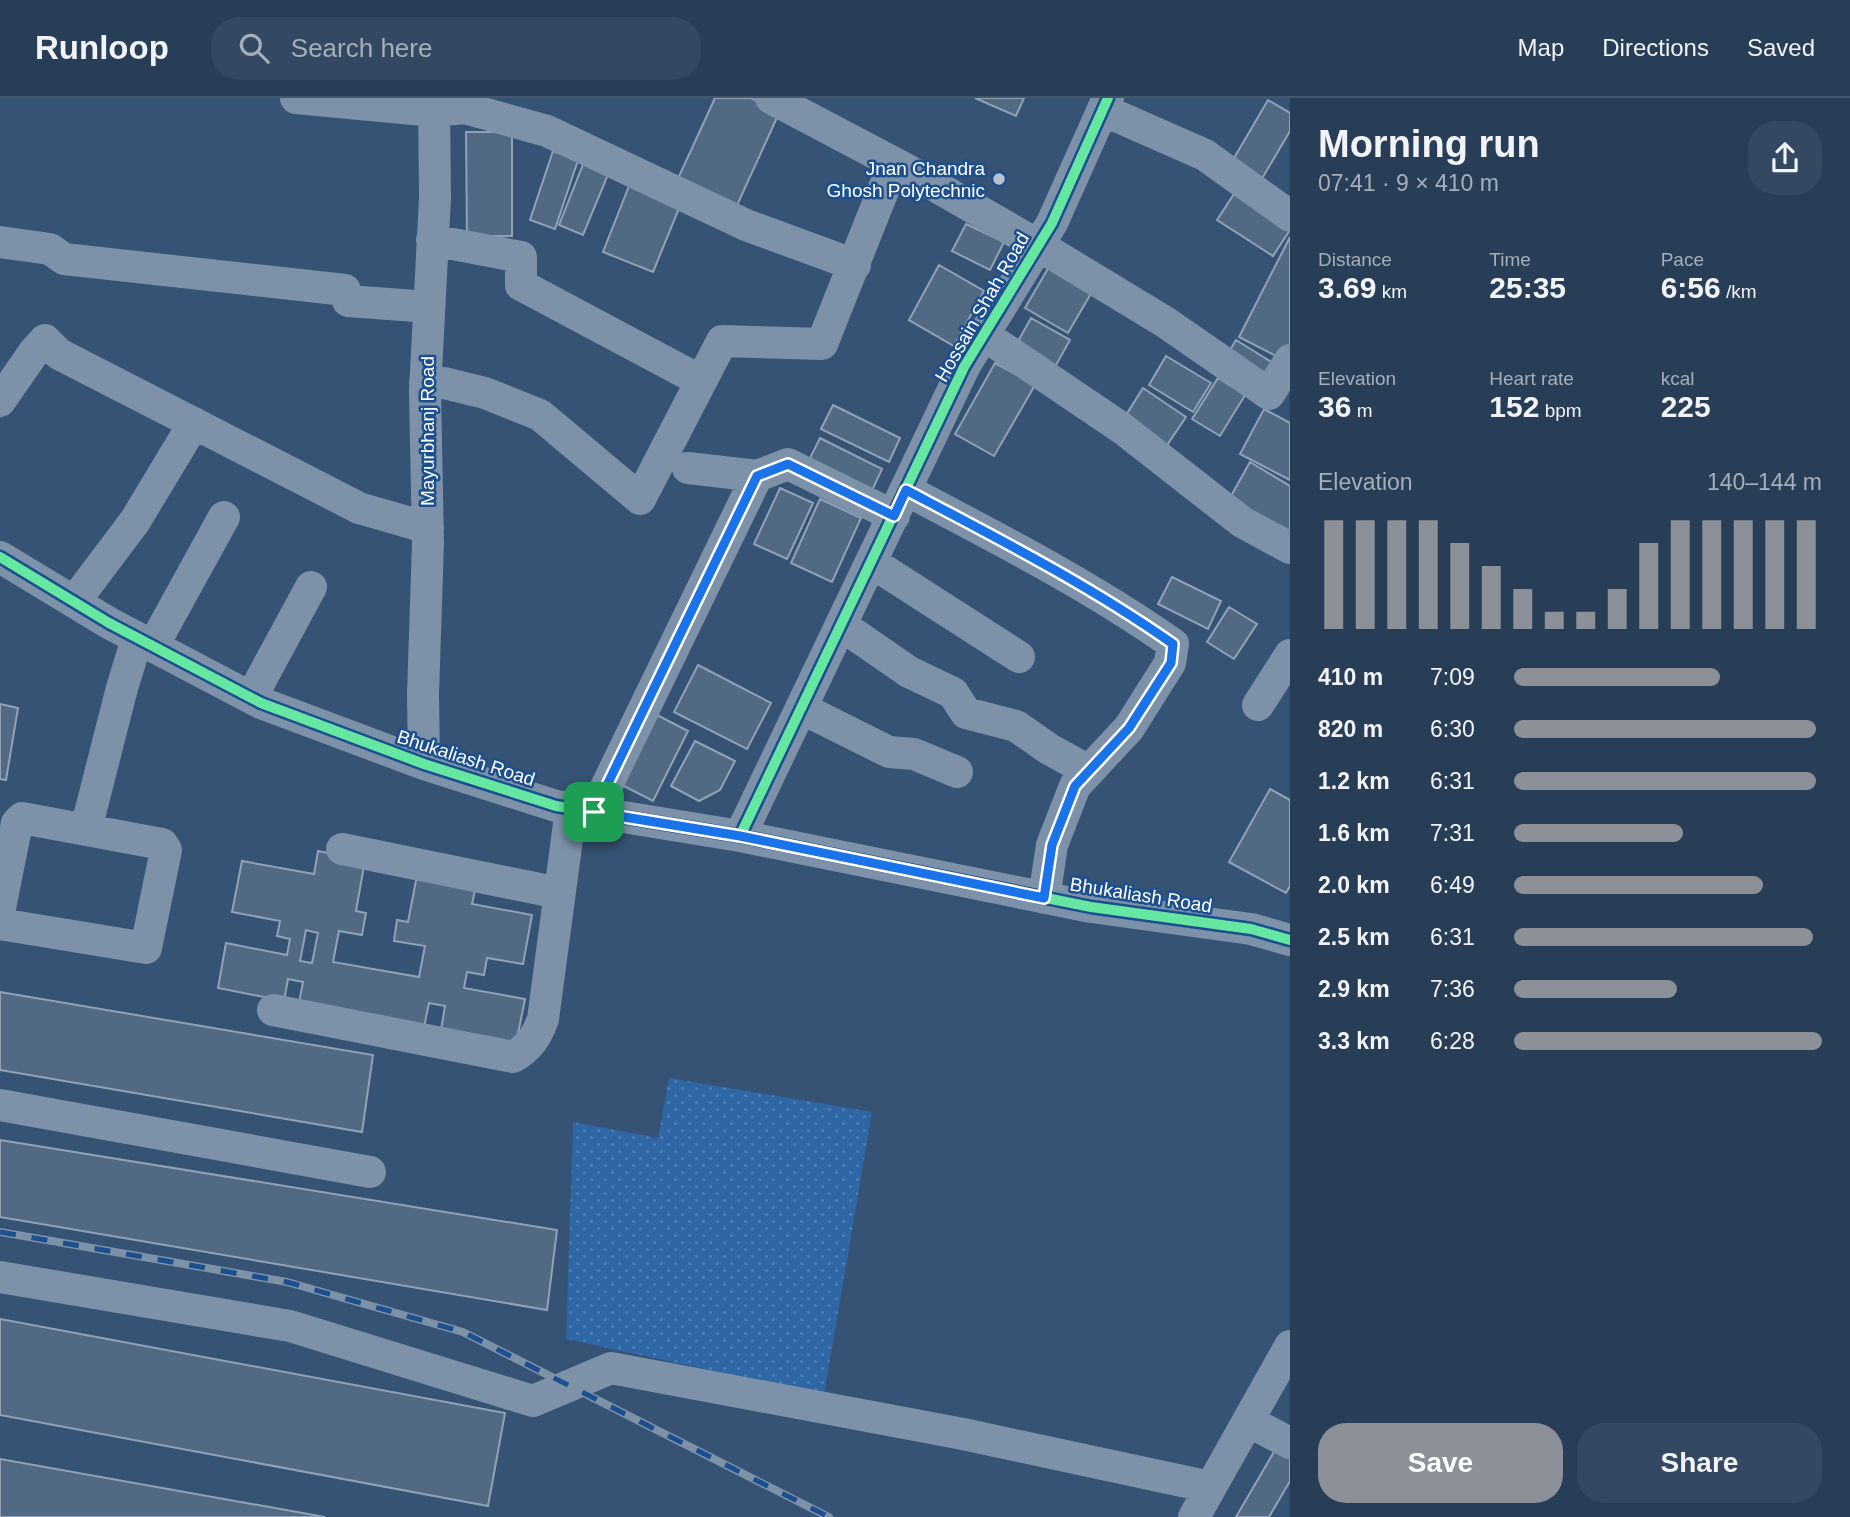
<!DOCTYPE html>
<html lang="en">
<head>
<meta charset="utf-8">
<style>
  :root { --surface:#283e57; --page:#344961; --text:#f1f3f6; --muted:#a5aeba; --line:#44576d; --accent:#8c9099 }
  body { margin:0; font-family:Arial,sans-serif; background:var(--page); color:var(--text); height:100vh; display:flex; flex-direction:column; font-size:26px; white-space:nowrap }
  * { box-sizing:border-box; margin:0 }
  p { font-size:23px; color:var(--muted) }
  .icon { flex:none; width:38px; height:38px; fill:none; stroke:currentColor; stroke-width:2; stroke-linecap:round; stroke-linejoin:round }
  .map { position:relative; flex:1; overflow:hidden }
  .sheet { display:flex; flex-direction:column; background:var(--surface); width:560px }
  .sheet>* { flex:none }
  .pin { position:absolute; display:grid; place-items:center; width:60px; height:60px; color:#fff; margin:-30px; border-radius:14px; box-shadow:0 4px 10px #0006 }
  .round { display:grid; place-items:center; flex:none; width:74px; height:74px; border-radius:28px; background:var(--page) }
  .overview { display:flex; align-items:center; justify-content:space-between; height:119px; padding:0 28px }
  h1 { font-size:38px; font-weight:700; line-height:52px }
  .figures { display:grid; grid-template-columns:repeat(3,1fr); gap:10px; height:119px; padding:7px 28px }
  .figures div { display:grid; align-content:center }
  .figures b { font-size:30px; font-weight:700 }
  .figures small { font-size:19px; font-weight:400 }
  .figures p { font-size:19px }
  .chart { height:196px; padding:14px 28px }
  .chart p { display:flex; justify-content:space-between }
  .chart svg { width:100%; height:126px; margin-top:7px; stroke:var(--accent); stroke-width:6 }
  .action { display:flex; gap:14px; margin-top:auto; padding:14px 28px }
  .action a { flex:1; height:80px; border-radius:28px; background:var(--accent); color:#fff; font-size:28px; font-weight:700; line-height:80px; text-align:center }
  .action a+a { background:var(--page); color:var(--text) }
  ul { padding:0 28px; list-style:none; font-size:23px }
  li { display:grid; grid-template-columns:112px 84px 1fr; align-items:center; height:52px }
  li i { height:18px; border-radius:9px; background:var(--accent) }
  header { display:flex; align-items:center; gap:42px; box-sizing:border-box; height:98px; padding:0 35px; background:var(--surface); border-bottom:2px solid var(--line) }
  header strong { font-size:33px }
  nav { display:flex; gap:38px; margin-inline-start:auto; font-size:24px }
  .search { width:490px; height:63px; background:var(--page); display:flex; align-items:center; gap:18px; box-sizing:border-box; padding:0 24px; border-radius:28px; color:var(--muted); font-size:26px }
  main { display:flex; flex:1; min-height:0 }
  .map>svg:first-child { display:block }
  .park { fill:url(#park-dots) }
  .building { fill:#526984; stroke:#92a2b6; stroke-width:2; fill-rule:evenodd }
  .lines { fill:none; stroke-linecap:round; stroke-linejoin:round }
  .minor { stroke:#7d92a8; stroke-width:32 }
  .rail-casing { stroke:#7e92a7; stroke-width:8 }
  .rail { stroke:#1b4f8f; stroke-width:5; stroke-dasharray:16; stroke-linecap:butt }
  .cycleway-casing { stroke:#1b4f8f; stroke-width:15 }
  .cycleway { stroke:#66e7a1; stroke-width:10 }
  .route-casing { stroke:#fff; stroke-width:14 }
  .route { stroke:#1a73e8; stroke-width:9 }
  .poi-dot { fill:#b9c2ce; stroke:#1b4f8f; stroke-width:2.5 }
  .labels { text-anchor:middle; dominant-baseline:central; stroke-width:5; stroke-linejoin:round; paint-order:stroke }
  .poi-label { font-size:19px; fill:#fff; stroke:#1b4f8f; text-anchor:end }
  .street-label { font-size:19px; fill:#fff; stroke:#1b4f8f }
</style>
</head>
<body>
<header>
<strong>Runloop</strong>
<div class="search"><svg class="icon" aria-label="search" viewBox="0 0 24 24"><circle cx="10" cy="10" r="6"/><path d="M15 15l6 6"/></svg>Search here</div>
<nav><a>Map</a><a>Directions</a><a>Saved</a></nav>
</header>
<main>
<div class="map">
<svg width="1290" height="1419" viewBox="0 0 1290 1419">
  <defs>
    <pattern id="park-dots" width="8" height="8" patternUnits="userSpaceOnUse" patternTransform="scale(1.75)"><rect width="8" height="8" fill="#2f66a5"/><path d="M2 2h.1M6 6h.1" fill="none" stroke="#4e7db2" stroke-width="1.8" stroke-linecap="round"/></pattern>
  </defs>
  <rect width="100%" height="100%" fill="#365274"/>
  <path class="park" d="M669,980L872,1014L824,1297L566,1241L573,1024L658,1040Z"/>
  <path class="building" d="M715,0H751L780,13L734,114L675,87Z
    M975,0H1024L1016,18Z
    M1268,2L1290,15V33L1260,84L1230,67Z
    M466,34H512V138H467Z
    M553,53L578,62L555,131L530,122Z
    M584,64L609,74L583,137L559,127Z
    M631,83L682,103L653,174L603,154Z
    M1234,96L1290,132L1273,158L1217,122Z
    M966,126L1004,144L990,172L952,153Z
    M1290,139V260L1288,264L1239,239Z
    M939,167L984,193L954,248L909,222Z
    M1050,167L1093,192L1068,235L1025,210Z
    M1031,220L1070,242L1051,276L1012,254Z
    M1236,242L1281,270L1269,290L1224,262Z
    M1166,258L1211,285L1193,314L1149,287Z
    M995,265L1035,287L994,358L955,336Z
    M1218,280L1245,297L1220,338L1192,321Z
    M1143,290L1186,319L1163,353L1121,325Z
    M833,307L900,340L889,364L821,331Z
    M1264,311L1290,325V382L1240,356Z
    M820,340L882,371L870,397L807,366Z
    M1250,364L1290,388V434L1226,407Z
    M780,390L813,405L787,461L754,446Z
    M820,401L861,420L832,484L791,465Z
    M1172,479L1221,503L1208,531L1158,506Z
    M1229,509L1257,526L1234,561L1207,544Z
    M698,567L771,605L747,651L674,614Z
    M0,606L18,610L6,682L0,681Z
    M655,616L688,633L653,703L620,686Z
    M695,643L735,663L720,692L699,703L671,688Z
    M1270,691L1290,702V788L1286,795L1229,764Z
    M318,753L365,762L356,813L366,815L362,837L339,833L333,864L419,879L425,848L394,843L397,822L408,824L418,772L477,784L472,806L532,817L523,866L487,860L484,877L467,874L464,890L525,901L516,946L441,932L445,908L429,905L424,929L299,905L303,884L288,881L284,903L218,890L226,845L287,857L290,841L277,838L280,823L232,814L242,763L314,776ZM306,832L318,835L312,865L300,863Z
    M0,894L373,957L362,1034L0,972Z
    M0,1042L557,1132L547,1212L0,1119Z
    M0,1221L505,1315L488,1408L0,1317Z
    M1275,1352L1290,1359V1383L1269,1419H1236Z
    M0,1361L325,1419H0Z"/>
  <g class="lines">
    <path class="minor" d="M296,0L434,13L465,10L547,33L746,127L855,167
      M771,0L911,74L1038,147L1165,224L1269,296L1290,262
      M1103,12L1205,57L1290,118
      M432,142L521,159V187L701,283
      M0,144L50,151L64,161L345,192L348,203L429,209
      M984,237L1123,331L1242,424L1290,450
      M425,285H444L485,295L540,317L640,401L722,243L822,246L894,65
      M0,303L34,254L45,242L59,256L359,410L428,430
      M688,370L757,378
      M906,392C997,440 1089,487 1173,546L1170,565L1129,630L1075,688L1052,747L1044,800
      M0,459L109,525L261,605L424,666L556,708L740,738L1091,809L1251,831L1290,842
      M871,464L1019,559
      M74,504L135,423L194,325
      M841,527L909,574L953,595L966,615L1016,628L1049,651L1089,673
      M153,548L224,419
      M251,600L311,489
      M1258,607L1290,557
      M801,610L889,654L914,656L957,674
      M424,666L423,596L428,445L425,293L435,100L434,0
      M594,714L757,378L788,366L894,418
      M86,731L122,590L137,541
      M740,738L964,269L1052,125L1108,0
      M342,751L559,795
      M0,810L17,725L22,720L162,746L166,752L146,850L0,826
      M273,912L513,959C529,950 537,938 543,921L571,711
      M0,1007L370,1074
      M0,1179L290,1228L533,1303L611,1270L963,1336L1210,1389
      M1248,1323L1290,1345
      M1194,1419L1290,1248"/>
    <g class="rail-casing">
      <path id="rail" d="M0,1134L287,1184L463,1234L829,1419"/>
    </g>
    <use href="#rail" class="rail"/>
    <g class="cycleway-casing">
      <path id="cycleway" d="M0,459L109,525L261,605L424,666L556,708L740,738L1091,809L1251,831L1290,842
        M740,738L964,269L1052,125L1108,0"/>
    </g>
    <use href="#cycleway" class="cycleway"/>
  </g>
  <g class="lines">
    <g class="route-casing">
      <path id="route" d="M788,366L894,418L906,392C997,440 1089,487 1173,546L1171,565L1129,630L1075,688L1052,747L1044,800L740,738L594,714L757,378Z"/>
    </g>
    <use href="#route" class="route"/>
  </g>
  <circle class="poi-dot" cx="999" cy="81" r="7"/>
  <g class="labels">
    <g class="poi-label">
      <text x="985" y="70">Jnan Chandra<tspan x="985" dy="22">Ghosh Polytechnic</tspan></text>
    </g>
    <g class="street-label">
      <text transform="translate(982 209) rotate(-60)">Hossain Shah Road</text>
      <text transform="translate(427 333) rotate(-90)">Mayurbhanj Road</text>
      <text transform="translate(466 660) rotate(18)">Bhukaliash Road</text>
      <text transform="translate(1141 797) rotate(9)">Bhukaliash Road</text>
    </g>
  </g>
</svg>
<div class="pin" style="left:594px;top:714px;background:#1e9e55"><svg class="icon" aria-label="arrive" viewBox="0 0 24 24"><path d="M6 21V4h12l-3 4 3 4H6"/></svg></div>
</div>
<section class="sheet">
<div class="overview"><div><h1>Morning run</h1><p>07:41 · 9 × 410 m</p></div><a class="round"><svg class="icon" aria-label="share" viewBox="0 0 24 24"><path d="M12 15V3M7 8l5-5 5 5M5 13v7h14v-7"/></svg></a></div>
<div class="figures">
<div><p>Distance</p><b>3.69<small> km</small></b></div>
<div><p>Time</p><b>25:35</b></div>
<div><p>Pace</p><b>6:56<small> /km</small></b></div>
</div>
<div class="figures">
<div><p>Elevation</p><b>36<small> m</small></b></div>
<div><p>Heart rate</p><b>152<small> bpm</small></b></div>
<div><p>kcal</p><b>225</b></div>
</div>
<div class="chart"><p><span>Elevation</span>140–144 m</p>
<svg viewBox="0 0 160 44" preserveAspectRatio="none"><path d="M5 44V6M15 44V6M25 44V6M35 44V6M45 44V14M55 44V22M65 44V30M75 44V38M85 44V38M95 44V30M105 44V14M115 44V6M125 44V6M135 44V6M145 44V6M155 44V6"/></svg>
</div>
<ul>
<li><b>410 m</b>7:09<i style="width:67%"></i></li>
<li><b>820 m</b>6:30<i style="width:98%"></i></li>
<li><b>1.2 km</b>6:31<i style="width:98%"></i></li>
<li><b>1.6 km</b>7:31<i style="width:55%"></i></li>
<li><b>2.0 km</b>6:49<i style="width:81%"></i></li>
<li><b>2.5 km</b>6:31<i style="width:97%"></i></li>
<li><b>2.9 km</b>7:36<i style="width:53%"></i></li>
<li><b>3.3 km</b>6:28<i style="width:100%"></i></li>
</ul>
<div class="action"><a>Save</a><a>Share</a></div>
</section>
</main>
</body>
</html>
